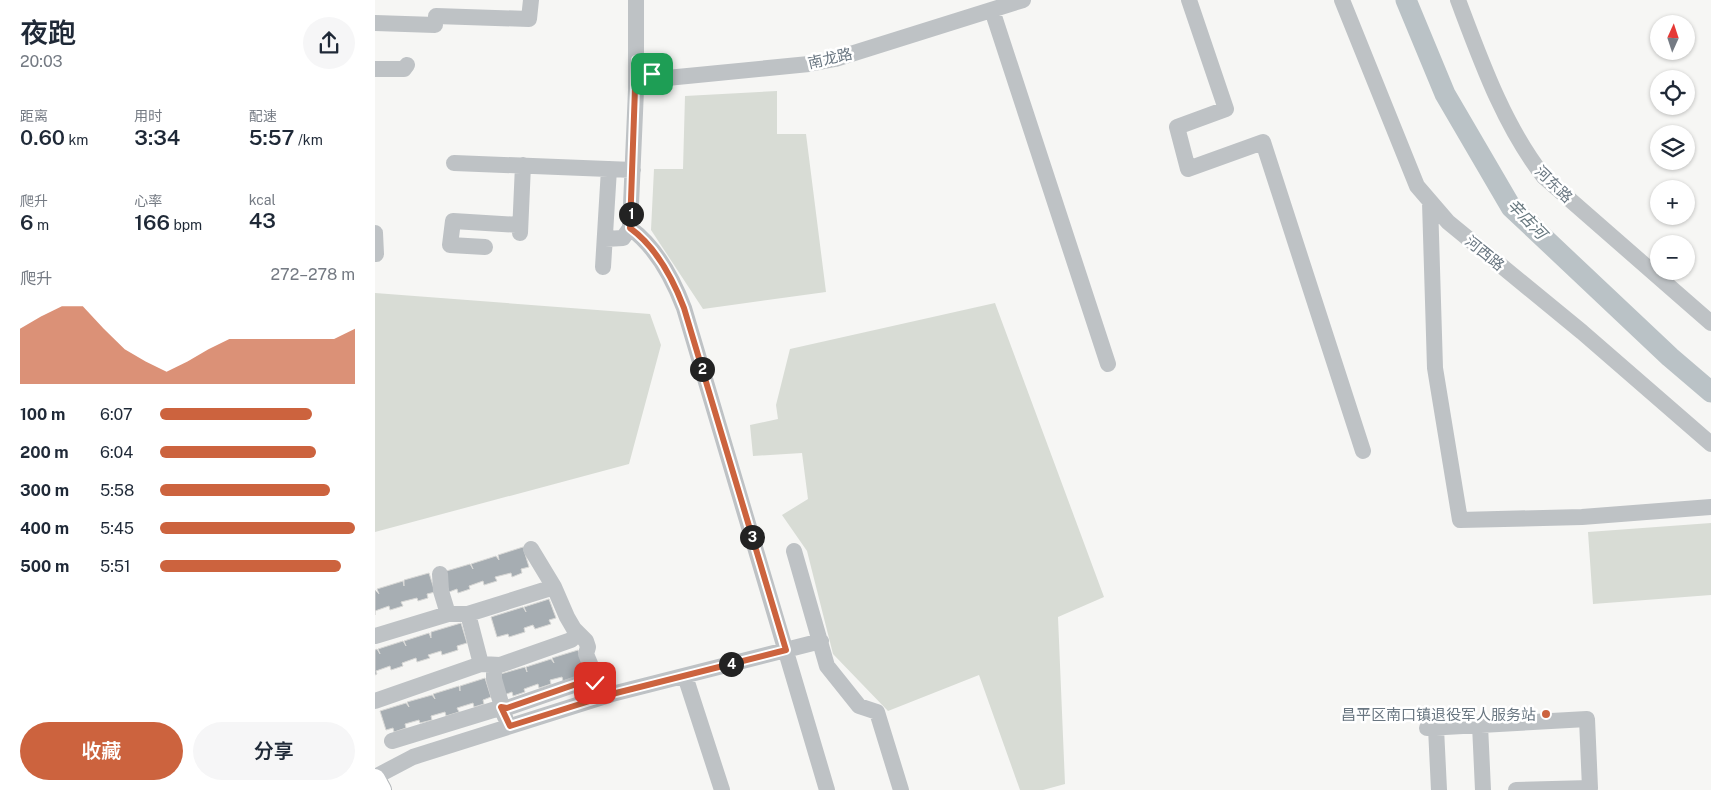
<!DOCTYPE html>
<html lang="zh">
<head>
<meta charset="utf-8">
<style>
  :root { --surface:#fff; --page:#f6f6f7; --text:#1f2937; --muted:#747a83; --accent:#cc633e }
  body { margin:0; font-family:"Public Sans","Noto Sans SC",sans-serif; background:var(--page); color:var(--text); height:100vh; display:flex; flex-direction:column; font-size:19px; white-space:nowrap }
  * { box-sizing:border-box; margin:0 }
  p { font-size:16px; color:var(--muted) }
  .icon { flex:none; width:28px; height:28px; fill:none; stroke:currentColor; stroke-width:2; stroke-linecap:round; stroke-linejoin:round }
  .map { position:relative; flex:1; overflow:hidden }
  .sheet { display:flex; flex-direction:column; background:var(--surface); width:375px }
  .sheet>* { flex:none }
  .needle { width:32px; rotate:3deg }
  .controls { position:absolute; left:1275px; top:15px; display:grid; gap:10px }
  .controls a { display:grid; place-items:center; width:45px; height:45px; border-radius:50%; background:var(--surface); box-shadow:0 1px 4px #0004; font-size:25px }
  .pin { position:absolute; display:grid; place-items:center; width:42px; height:42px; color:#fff; margin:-21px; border-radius:10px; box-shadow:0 2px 8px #0006 }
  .km { position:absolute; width:25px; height:25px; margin:-12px; border-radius:50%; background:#222; color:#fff; font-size:14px; line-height:25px; text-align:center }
  .round { display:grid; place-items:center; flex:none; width:52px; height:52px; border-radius:26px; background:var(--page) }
  .head { display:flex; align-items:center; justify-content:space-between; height:85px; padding:0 20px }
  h1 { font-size:28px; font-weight:600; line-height:38px }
  .figures { display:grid; grid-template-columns:repeat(3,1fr); gap:8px; height:85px; padding:5px 20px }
  .figures div { display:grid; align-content:center }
  .figures b { font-size:21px; font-weight:600 }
  .figures small { font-size:14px; font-weight:400 }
  .figures p { font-size:14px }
  .chart { height:140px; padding:10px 20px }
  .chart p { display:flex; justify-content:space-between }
  .chart svg { width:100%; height:90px; margin-top:5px; fill:var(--accent); opacity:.7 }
  .action { display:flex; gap:10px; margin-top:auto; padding:10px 20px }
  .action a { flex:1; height:58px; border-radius:30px; background:var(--accent); color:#fff; font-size:20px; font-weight:600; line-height:58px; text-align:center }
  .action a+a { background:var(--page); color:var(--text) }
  ul { padding:0 20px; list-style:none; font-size:16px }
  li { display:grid; grid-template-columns:80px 60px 1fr; align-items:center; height:38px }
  li i { height:12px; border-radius:6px; background:var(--accent) }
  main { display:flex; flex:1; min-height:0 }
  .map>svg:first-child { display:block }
  .green { fill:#d8dcd5 }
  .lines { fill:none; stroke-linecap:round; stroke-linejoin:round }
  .river { stroke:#bac2c6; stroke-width:21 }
  .building { fill:#a6adb2; stroke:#d8d8d6 }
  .major-casing { stroke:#b2b6b9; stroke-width:22 }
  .minor { stroke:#bec2c5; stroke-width:16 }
  .major { stroke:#fff; stroke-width:20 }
  .route-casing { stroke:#fff; stroke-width:10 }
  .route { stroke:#cc633e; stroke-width:6 }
  .poi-dot { fill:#cc633e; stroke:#fff; stroke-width:2 }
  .labels { text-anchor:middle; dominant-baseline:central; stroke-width:5; stroke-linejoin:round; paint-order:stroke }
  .street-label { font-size:15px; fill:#697681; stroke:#fff }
  .poi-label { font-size:15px; fill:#697681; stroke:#fff; text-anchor:end }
  .water-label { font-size:16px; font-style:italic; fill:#65767d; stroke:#fff }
</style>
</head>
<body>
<main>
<section class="sheet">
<div class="head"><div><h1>夜跑</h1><p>20:03</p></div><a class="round"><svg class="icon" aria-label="share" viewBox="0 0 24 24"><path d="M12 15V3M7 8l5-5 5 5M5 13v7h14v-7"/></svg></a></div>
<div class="figures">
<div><p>距离</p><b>0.60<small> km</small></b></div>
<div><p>用时</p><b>3:34</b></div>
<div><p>配速</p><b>5:57<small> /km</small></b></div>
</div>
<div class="figures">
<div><p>爬升</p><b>6<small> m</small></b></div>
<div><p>心率</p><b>166<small> bpm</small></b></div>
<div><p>kcal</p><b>43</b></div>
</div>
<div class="chart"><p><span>爬升</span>272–278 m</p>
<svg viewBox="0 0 160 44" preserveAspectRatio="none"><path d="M0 44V17L10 11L20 6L30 6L40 17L50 27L60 33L70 38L80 33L90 27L100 22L110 22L120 22L130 22L140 22L150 22L160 17V44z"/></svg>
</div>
<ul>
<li><b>100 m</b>6:07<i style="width:78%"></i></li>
<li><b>200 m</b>6:04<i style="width:80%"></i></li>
<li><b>300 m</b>5:58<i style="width:87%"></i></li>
<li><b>400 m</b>5:45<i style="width:100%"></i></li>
<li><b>500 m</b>5:51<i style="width:93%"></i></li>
</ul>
<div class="action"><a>收藏</a><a>分享</a></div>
</section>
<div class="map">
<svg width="1336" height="790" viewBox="0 0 1336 790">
  <rect width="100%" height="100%" fill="#f6f6f4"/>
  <path class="green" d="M402,91V134H431L451,292L328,309L276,230L279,169H308L310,96Z
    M0,293L275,314L286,345L254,464L0,532Z
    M620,303L729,597L683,617L690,784L668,790H645L604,675L513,711L458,654L432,551L407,515L433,499L427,453L378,456L375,425L403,419L401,405L415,349Z
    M1336,523V595L1218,604L1213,532Z"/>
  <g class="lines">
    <path class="river" d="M1031,0L1070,94L1136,207L1295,357L1336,392"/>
  </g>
  <path class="building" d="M148,547L154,567L146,569L147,573L137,577L136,573L120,577L122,581L109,585L108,581L94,586L95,589L83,593L82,589L74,592L68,572L95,564L98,569L96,564L121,556L124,560L123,555Z
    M54,573L60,592L52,594L53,598L43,601L42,598L26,602L28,606L15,610L14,606L0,611V615V590L4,594L2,589L28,581L29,586V580Z
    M174,599L181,618L174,620L176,624L160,629L158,625L149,628L150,632L134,637L133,634L122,637L116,617L148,607L151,612L149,607Z
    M86,623L92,643L82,646L83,650L67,655L66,651L53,655L55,658L42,662L41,658L27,663L28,666L16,670L15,666L1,671L2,674L0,675V650L2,649L5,654L3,649L28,641L31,646L29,641L54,633L56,638V632Z
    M203,650L209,670L202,672L204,676L188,681L187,677L175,680L176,684L164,688L163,684L149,689L150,692L138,696L137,692L129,695L122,675L150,667L152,672L151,667L176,659L179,663L177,658Z
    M110,678L116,697L108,700L109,704L99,707L98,703L82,708L84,712L71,716L70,712L56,716L57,720L45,723L44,720L30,724L31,728L19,732L18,728L11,730L5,711L31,703L34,707L32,702L57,695L60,699L58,694L84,686L85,691V686Z"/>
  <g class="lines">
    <g class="major-casing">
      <path id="major" d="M0,779L6,790"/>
    </g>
    <path class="minor" d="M261,0V90L255,228C281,247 298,279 309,308L452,790
      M814,0L851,109L802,127L813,169L888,142L988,451
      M967,0L1042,186L1073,222L1207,332L1336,444
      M1083,0C1106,61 1129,126 1169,177L1336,323
      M617,10L733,364
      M61,16L154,19L156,0
      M0,23L60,25
      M261,60C269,71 278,76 292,78L434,64L460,59L648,0
      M0,69H29L32,65
      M79,163L258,170
      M1055,202L1060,368L1085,520L1207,517L1336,507
      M0,233L1,254
      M145,233L148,165
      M230,239L248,238L255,228
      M110,247L75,245L78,221L145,225
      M228,267L234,169
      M156,549L179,587L192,617L199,629L211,641L213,647L211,654L216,666V679L220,683
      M419,551L452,666L484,706L502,712L526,790
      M65,574L66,591L73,614
      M93,614L106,664
      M0,636L73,614H93L179,587
      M119,666V679L130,717
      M310,676L347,790
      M0,701L106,664L125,665L196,640L203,633
      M1105,725L1108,790
      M1052,728L1212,719L1215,788L1141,790
      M1061,728L1064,790
      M17,741L118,710L132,708L216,679
      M0,777L38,757L237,694L446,641"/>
    <use href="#major" class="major"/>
  </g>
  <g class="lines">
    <g class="route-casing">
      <path id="route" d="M220,683L216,679L132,708L126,707L135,726L237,694L411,650L309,308C298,279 281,247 255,228L261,60L267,67L277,74"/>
    </g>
    <use href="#route" class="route"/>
  </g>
  <circle class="poi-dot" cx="1171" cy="714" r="5"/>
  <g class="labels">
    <g class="street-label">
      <text transform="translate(455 58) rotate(-13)">南龙路</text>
      <text transform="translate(1179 184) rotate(44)">河东路</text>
      <text transform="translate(1110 253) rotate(39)">河西路</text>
    </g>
    <g class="poi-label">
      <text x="1161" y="714">昌平区南口镇退役军人服务站</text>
    </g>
    <g class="water-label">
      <text transform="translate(1152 219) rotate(46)">辛店河</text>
    </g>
  </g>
</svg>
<div class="controls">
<a><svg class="needle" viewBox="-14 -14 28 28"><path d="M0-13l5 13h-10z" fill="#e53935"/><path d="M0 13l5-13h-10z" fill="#747a83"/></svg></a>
<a><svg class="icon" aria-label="locate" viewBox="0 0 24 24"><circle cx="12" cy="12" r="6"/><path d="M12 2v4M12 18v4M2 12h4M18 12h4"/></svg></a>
<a><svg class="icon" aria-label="layers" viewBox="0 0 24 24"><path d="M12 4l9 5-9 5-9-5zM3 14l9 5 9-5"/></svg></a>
<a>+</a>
<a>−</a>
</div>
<div class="pin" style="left:277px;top:74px;background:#1e9e55"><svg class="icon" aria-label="arrive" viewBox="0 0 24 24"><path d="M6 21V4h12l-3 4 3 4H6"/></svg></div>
<div class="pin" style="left:220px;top:683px;background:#d93025"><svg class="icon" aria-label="check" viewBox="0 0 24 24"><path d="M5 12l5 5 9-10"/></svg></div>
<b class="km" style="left:256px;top:214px">1</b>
<b class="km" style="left:327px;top:369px">2</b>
<b class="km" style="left:377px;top:537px">3</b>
<b class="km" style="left:356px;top:664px">4</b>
</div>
</main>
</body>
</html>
